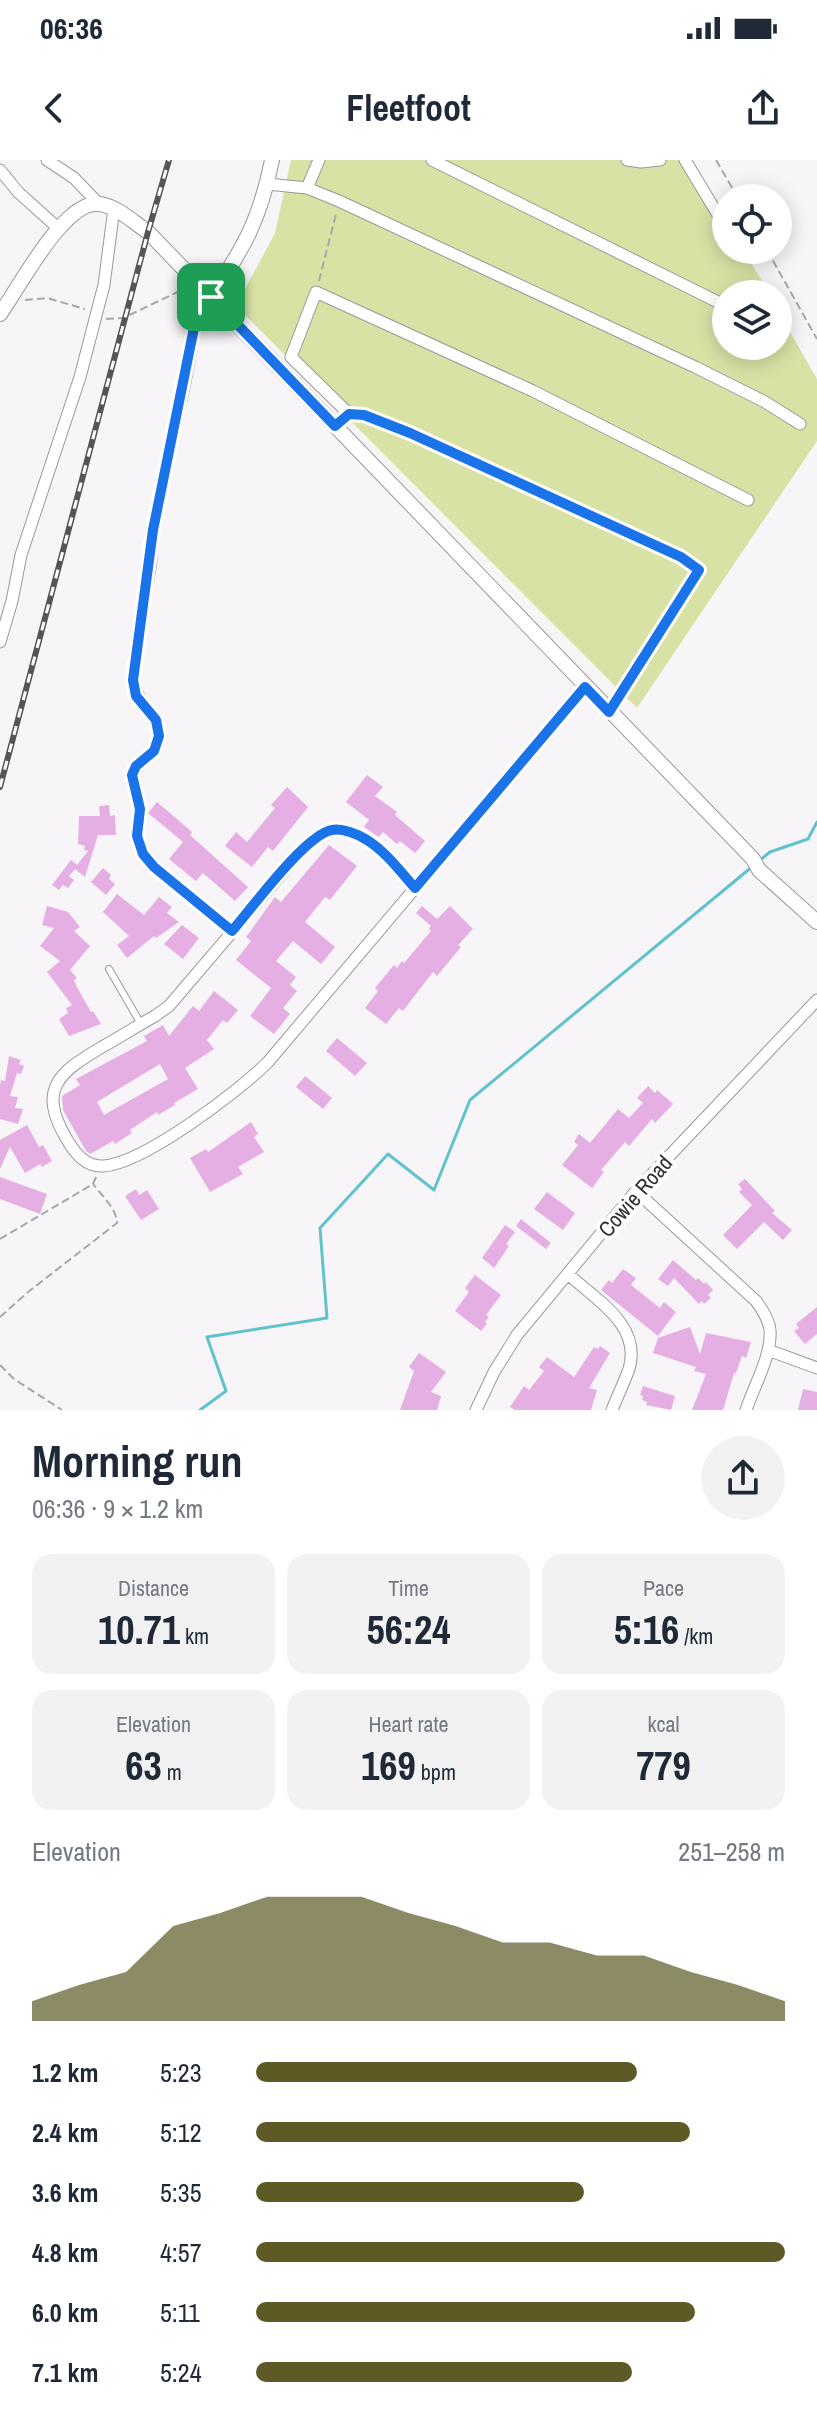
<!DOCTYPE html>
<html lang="en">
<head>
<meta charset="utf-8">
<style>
  :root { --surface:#fff; --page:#f2f2f3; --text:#1f2937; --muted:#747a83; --accent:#5e5a26 }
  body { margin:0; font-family:"Archivo Narrow",sans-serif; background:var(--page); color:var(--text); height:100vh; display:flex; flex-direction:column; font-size:30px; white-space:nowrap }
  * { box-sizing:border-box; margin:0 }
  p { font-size:26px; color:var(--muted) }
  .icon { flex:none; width:44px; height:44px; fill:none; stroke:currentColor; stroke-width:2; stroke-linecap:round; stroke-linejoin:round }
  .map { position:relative; height:1250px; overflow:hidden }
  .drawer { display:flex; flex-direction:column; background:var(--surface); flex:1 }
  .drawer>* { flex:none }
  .fabs { position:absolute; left:712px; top:24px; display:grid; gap:16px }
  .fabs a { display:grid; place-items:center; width:80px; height:80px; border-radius:50%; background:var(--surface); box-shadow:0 4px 20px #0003; font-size:40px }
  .pin { position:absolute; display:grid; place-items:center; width:68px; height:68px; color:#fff; margin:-34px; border-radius:16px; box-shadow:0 4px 12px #0006 }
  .round { display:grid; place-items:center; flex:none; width:84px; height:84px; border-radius:42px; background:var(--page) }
  .summary { display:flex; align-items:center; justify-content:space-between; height:136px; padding:0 32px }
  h1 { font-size:44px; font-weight:700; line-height:60px }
  .metrics { display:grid; grid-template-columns:repeat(3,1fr); gap:12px; height:136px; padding:8px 32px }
  .metrics div { display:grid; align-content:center; border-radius:20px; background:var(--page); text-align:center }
  .metrics b { font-size:40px; font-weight:700 }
  .metrics small { font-size:22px; font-weight:400 }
  .metrics p { font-size:22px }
  .chart { height:224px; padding:16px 32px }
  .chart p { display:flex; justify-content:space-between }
  .chart svg { width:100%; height:144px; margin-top:8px; fill:var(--accent); opacity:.7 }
  ul { padding:0 32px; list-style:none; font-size:26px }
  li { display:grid; grid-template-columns:128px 96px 1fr; align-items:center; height:60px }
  li i { height:20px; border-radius:10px; background:var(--accent) }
  .status { display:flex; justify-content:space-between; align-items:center; height:56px; padding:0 40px; background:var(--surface); direction:ltr }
  .status svg { height:22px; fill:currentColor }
  header { display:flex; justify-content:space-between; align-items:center; height:104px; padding:0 32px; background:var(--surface); font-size:36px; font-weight:700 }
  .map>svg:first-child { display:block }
  .green { fill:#d9e2a5 }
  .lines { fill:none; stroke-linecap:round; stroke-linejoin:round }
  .stream { stroke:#5fc3ce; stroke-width:3 }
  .building { fill:#e5afe4; fill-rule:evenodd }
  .service-casing { stroke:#9b989b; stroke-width:8 }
  .minor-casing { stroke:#9b989b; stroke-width:13 }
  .tertiary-casing { stroke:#9b989b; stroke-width:16 }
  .path { stroke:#a9a7a9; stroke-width:2; stroke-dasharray:8 4; stroke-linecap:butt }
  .service { stroke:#fff; stroke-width:6 }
  .minor { stroke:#fff; stroke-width:11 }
  .tertiary { stroke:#fff; stroke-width:14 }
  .rail-casing { stroke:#565456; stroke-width:6 }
  .rail { stroke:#fff; stroke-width:3; stroke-dasharray:9; stroke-linecap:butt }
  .route-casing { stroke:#fff; stroke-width:16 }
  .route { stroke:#1a73e8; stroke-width:10 }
  .labels { text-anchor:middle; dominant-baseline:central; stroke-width:8; stroke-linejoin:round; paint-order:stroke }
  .street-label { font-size:22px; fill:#333233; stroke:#fff }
</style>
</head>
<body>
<div class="status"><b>06:36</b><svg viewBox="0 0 49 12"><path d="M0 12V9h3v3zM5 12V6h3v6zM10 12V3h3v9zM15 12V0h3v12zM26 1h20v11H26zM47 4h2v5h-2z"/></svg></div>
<header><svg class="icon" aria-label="back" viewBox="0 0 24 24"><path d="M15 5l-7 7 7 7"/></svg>Fleetfoot<svg class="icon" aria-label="share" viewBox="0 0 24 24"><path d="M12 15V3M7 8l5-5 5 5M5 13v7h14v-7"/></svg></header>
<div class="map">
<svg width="817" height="1250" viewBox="0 0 817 1250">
  <rect width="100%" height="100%" fill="#f8f5f8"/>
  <path class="green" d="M291,0H692L726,59V90H744L769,134H726V186H778V151L817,219V281L637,548L236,146L275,73Z"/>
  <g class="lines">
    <path class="stream" d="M759,701L770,692L808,679L817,662
      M200,1250L226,1231L207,1177L327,1158L320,1068L388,994L434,1030L470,940L753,706"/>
  </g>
  <path class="building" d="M367,615L383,627L375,636L397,652L395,655L425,681L415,693L400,681L397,684L383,672L379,677L364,667L369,660L346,642Z
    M287,627L308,647L273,691L268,687L252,707L225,686L236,672L247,682L275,648L271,645Z
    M157,642L192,672L190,675L248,727L235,741L203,713L196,721L169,699L183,682L148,653Z
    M109,645L110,656L115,655L116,675H98L85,717L75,709L69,716L74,720L68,728L63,725L59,730L52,725L71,700L77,705L88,691L84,690L85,686L78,684L79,656H100L99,646Z
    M329,685L357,706L330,740L325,737L305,762L335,787L321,804L293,781L276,801L296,817L290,825L297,831L283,848L290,854L274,874L250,856L271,828L236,800L251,781L246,777L275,737L281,742Z
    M103,708L111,715L109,719L115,724L106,735L91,722Z
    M117,734L144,755L159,737L172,747L167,753L179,762L156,778L154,776L127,798L117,785L129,776L103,752Z
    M47,746L68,752L80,767L74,771L90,786L70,810L77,818L74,820L77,827L91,852L93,851L101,864L69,876L59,859L68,853L66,848L72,845L47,812L60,801L40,786L54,768L42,765Z
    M422,746L437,759L450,746L473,769L458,785L461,787L437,816L433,812L403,851L399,848L386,864L365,848L378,831L375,828L394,805L397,808L402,801L404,803L431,771L429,769L431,766L416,753Z
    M182,765L199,778L183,799L164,784Z
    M214,831L238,850L227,863L223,860L207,880L214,889L185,908L198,929L174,943L175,945L158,955L157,952L130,970L132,973L115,984L113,981L90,994L86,991L63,950L62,936L80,925L76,919L147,881L144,876L163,865L169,876L193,846L199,851ZM160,904L168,919L104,955L97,942Z
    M337,878L367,903L355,916L326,891Z
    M9,896L21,900L19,904L24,906L21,914L17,913L10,936L18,937L15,948L23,949L18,964L0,959V925L1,920L5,921Z
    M305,916L332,938L323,949L296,927Z
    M648,926L655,933L657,930L673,944L655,963L652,959L629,986L625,982L601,1010L604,1012L592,1028L562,1005L578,985L574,982L579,974L590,983L618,949L629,958L643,943L637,938Z
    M251,962L258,974L254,977L264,992L238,1007L243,1014L210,1032L190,998L206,989L208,992Z
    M27,965L39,987L43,985L52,1001L42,1007L40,1004L25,1013L10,987L0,1009V980Z
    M0,1017L47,1034L40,1054L0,1039Z
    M745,1019L775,1051L772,1053L792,1070L783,1080L764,1062L737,1089L723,1075L752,1045L739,1032L742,1029L738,1024Z
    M136,1029L139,1035L147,1030L159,1049L141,1060L125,1036Z
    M547,1032L575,1053L563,1070L534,1049Z
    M521,1059L551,1083L546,1089L516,1066Z
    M505,1065L515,1072L506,1084L509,1086L494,1108L482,1098Z
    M673,1100L696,1120L698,1118L704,1124L706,1122L713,1130L708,1135L711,1138L704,1144L702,1141L699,1144L674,1118L668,1126L658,1119Z
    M623,1109L636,1118L631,1125L660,1148L664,1142L676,1152L658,1176L601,1130L609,1120L612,1123Z
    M475,1115L501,1135L486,1155L489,1157L485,1162L487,1164L481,1171L455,1151L469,1132L465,1128Z
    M817,1147V1174L805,1184L794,1171L799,1168L796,1164Z
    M690,1167L700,1194L706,1173L751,1182L746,1198L742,1196L736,1213H734L723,1250H692L706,1214L694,1211L696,1207L653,1193L658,1178Z
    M600,1186L610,1193L589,1228L597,1230L591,1250H515L510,1247L524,1226L529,1230L544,1211L539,1207L547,1197L574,1217L594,1187L598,1189Z
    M419,1193L446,1212L431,1232L441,1236L437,1250H400L414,1211L409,1207Z
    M643,1226L675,1236L671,1250L646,1245L647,1242L642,1240L643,1236L640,1235Z
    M803,1229L817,1232V1250H798Z"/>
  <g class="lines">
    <g class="service-casing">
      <path id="service" d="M109,809L141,864"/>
    </g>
    <g class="minor-casing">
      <path id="minor" d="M47,0L74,18L98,43
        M432,0L726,146
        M627,0L641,2L660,0
        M685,0L723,63
        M0,10L18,32L58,68
        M267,24L307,28L339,41L695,207L765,242L800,264
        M307,28L319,0
        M211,137L197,157L194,168C186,236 163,303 153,371C151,383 152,396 150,408C144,444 135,479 134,516C132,546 170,559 155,588C150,598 138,603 132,615L140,649L137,676L143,694L154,707L232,771
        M349,254L291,197L316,132L533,231L748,340
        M335,266L349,254L364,255L410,273L681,397L699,410L609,552
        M0,482L12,441L21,395L80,217L104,125L114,48
        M415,728C394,705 369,668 334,670C322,671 311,682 302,690L169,846L155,856C137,866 120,877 102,887C60,912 37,928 66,978C74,992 85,1007 103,1006C143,1004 239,931 268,902L585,527
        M636,1031L756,1141C762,1149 769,1159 770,1170C772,1195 754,1226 746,1250
        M569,1115C597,1140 642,1166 629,1209C624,1223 617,1237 612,1250
        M768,1190L817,1208
        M476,1250L494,1212L517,1175L636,1031L817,840"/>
    </g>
    <g class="tertiary-casing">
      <path id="tertiary" d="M211,137C244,87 260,60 272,0
        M0,154C19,128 65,38 100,44C118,47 133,62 148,72L753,699L759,710L817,762"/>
    </g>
    <path class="path" d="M716,0L738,38
      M767,90L817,179
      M319,121L336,54
      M25,140L47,138L85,149
      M106,159L123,158L184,129
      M0,1079L93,1024L96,1017
      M0,1157L28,1132L117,1063C117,1049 102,1036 93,1024
      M0,1205L14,1219L62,1250"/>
    <use href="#service" class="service"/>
    <use href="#minor" class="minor"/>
    <use href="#tertiary" class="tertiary"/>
    <g class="rail-casing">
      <path id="rail" d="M0,627L148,72L169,0"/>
    </g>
    <use href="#rail" class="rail"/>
  </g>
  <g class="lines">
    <g class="route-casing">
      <path id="route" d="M211,137L335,266L349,254L364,255L410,273L681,397L699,410L609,552L585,527L415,728C400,711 386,692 367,680C358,674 342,668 332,670C306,674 251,749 232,771L154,707L143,694L137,676L140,649L132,615L136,606L154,591L159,576L156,560L136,536L133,520L153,370L194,168L202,148Z"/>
    </g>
    <use href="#route" class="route"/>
  </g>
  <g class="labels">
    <g class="street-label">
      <text transform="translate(635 1036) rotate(-49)">Cowie Road</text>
    </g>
  </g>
</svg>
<div class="fabs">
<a><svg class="icon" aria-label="locate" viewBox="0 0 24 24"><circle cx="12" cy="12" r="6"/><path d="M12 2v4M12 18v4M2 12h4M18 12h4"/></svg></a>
<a><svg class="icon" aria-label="layers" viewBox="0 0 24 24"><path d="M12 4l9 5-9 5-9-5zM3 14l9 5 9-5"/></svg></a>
</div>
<div class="pin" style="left:211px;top:137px;background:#1e9e55"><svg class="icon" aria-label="arrive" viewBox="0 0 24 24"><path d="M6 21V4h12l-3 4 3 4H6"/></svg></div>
</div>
<section class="drawer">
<div class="summary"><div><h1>Morning run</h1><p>06:36 · 9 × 1.2 km</p></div><a class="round"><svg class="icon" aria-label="share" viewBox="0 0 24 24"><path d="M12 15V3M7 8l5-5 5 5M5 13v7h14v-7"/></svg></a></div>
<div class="metrics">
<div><p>Distance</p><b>10.71<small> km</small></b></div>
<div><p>Time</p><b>56:24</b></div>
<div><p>Pace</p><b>5:16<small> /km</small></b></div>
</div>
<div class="metrics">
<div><p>Elevation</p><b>63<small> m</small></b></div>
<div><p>Heart rate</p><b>169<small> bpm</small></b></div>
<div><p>kcal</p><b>779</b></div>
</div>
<div class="chart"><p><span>Elevation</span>251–258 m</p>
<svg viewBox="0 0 160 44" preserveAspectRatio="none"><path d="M0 44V38L10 33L20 29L30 15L40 11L50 6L60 6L70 6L80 11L90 15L100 20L110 20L120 24L130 24L140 29L150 33L160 38V44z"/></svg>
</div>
<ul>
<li><b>1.2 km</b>5:23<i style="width:72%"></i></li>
<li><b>2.4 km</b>5:12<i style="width:82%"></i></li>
<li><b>3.6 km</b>5:35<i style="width:62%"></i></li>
<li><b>4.8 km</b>4:57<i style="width:100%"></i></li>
<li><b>6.0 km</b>5:11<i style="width:83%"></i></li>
<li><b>7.1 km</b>5:24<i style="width:71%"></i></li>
</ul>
</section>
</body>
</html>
